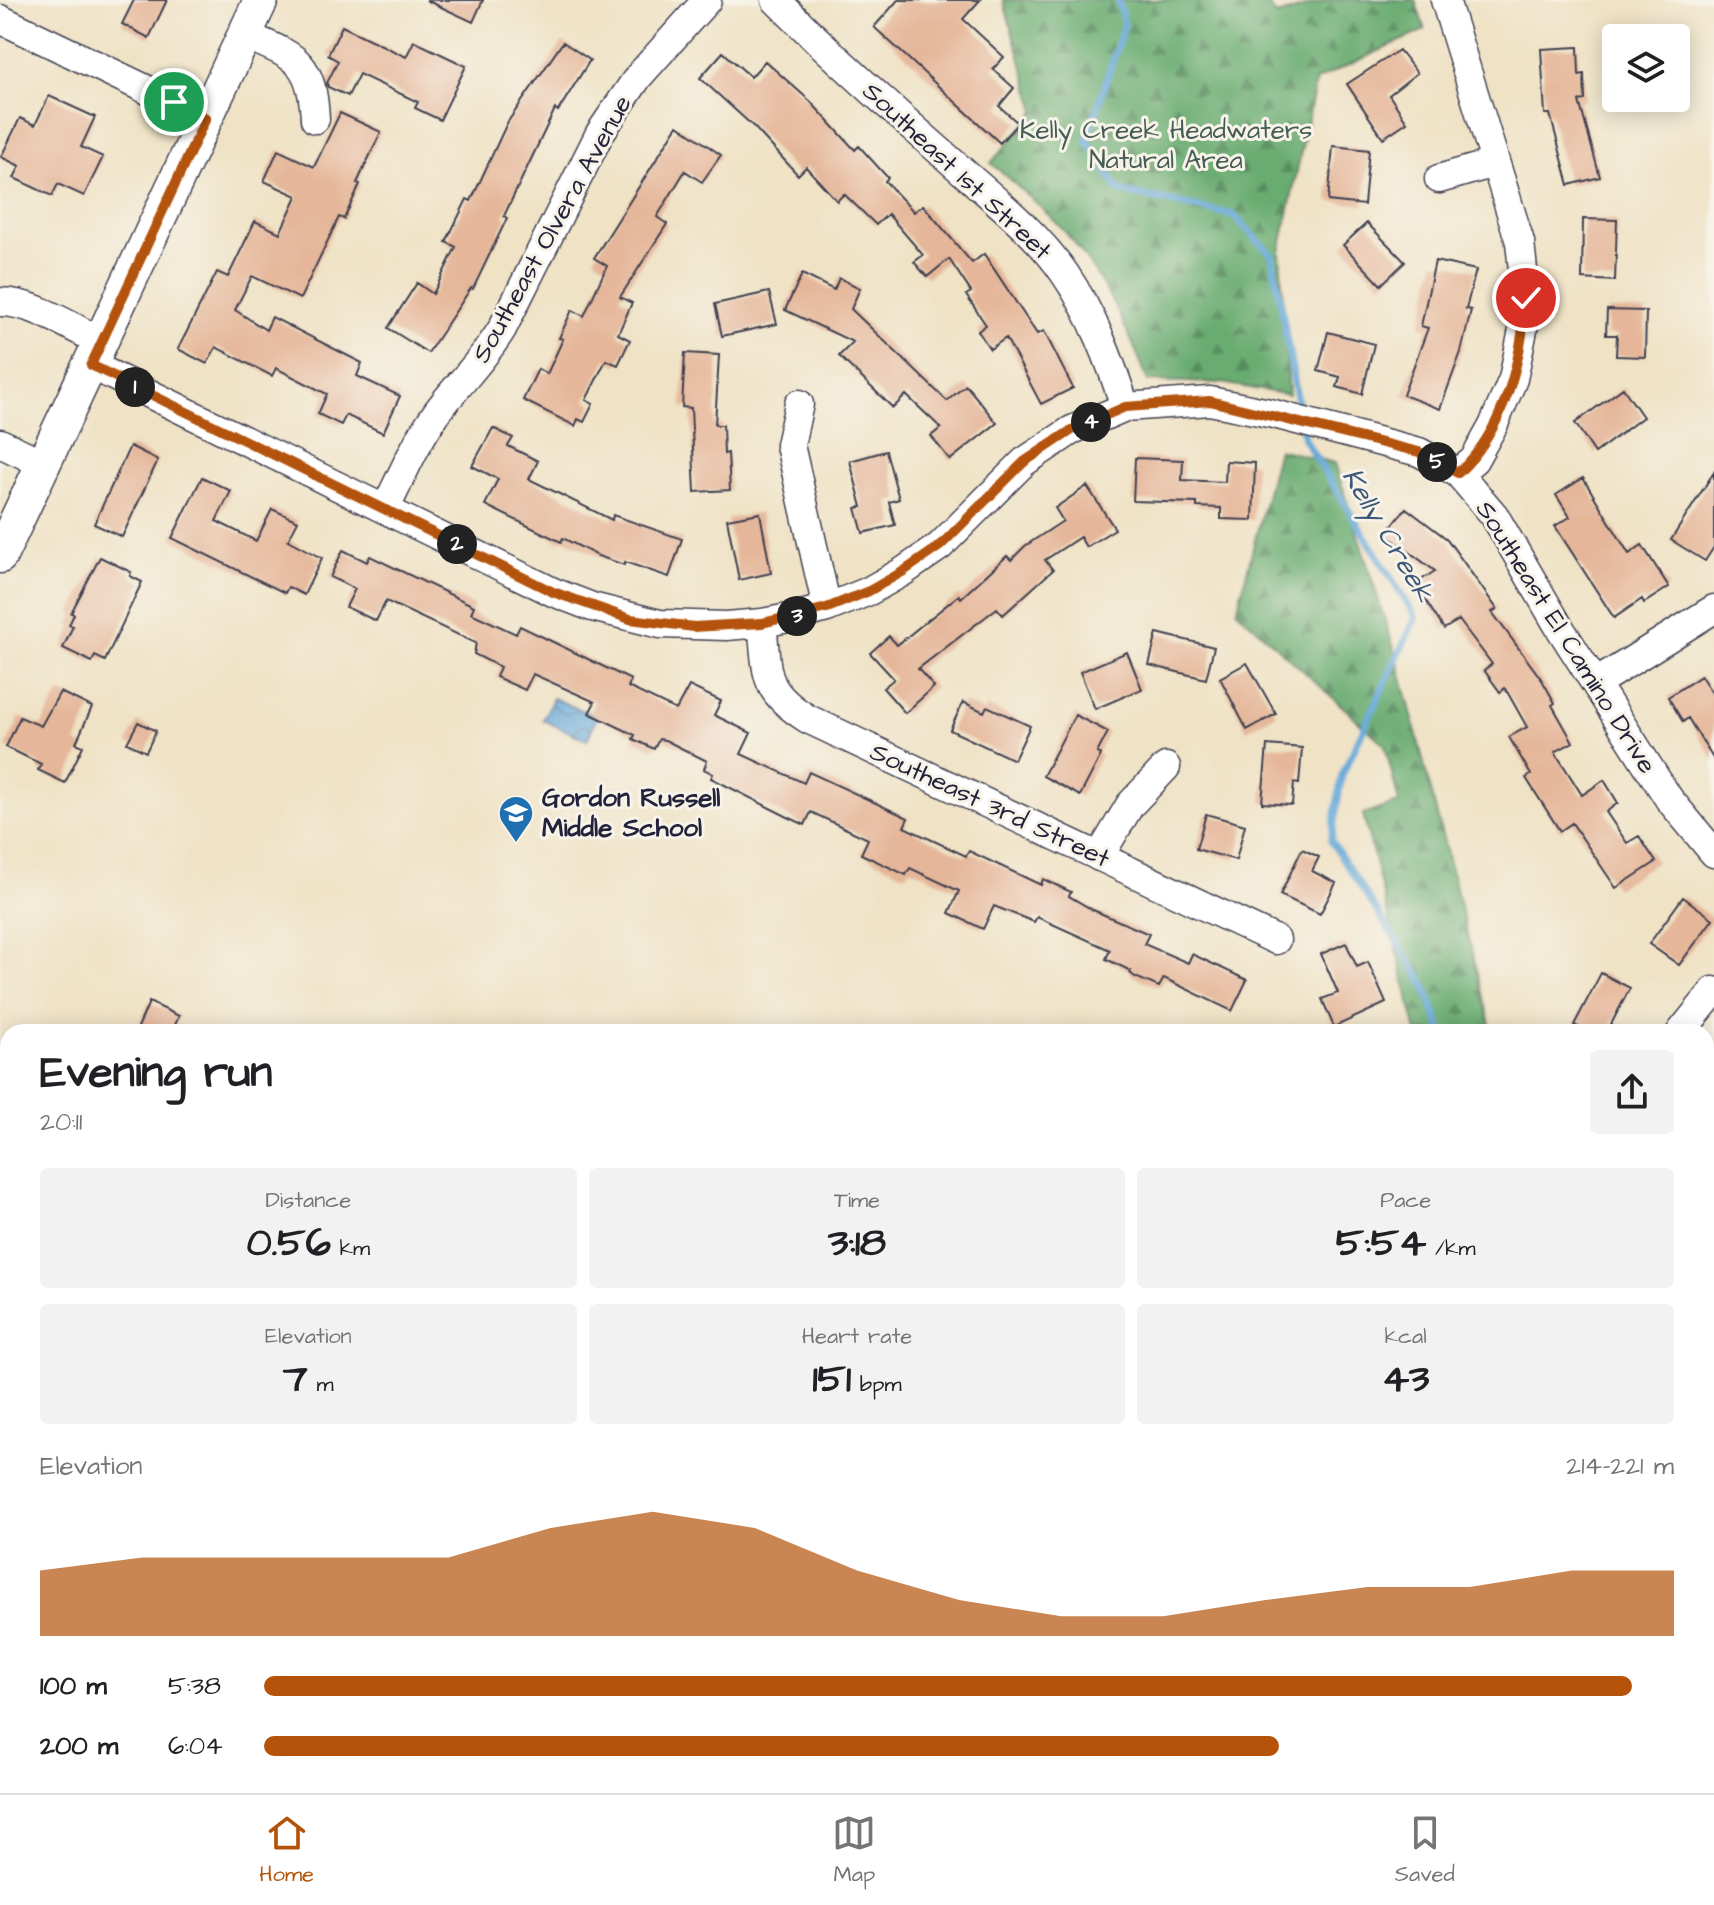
<!DOCTYPE html>
<html lang="en">
<head>
<meta charset="utf-8">
<style>
  :root { --surface:#fff; --page:#f2f2f2; --text:#202124; --muted:#757577; --line:#e0e0e0; --accent:#b45309 }
  body { margin:0; font-family:"Architects Daughter",sans-serif; background:var(--page); color:var(--text); height:100vh; display:flex; flex-direction:column; font-size:30px; white-space:nowrap }
  * { box-sizing:border-box; margin:0 }
  p { font-size:26px; color:var(--muted) }
  .icon { flex:none; width:44px; height:44px; fill:none; stroke:currentColor; stroke-width:2; stroke-linecap:round; stroke-linejoin:round }
  .map { position:relative; flex:1; overflow:hidden }
  .panel { position:absolute; left:0px; top:1024px; width:1714px; height:770px; display:flex; flex-direction:column; background:var(--surface); border-radius:24px 24px 0 0; box-shadow:0 4px 20px #0003 }
  .panel>* { flex:none }
  .controls { position:absolute; left:1602px; top:24px; display:grid; gap:16px }
  .controls a { display:grid; place-items:center; width:88px; height:88px; border-radius:8px; background:var(--surface); box-shadow:0 4px 20px #0003; font-size:40px }
  .pin { position:absolute; display:grid; place-items:center; width:68px; height:68px; color:#fff; margin:-34px; border:4px solid #fff; border-radius:50%; box-shadow:0 2px 8px #0007 }
  .km { position:absolute; width:40px; height:40px; margin:-20px; border-radius:50%; background:#222; color:#fff; font-size:22px; line-height:40px; text-align:center }
  .round { display:grid; place-items:center; flex:none; width:84px; height:84px; border-radius:8px; background:var(--page) }
  .head { display:flex; align-items:center; justify-content:space-between; height:136px; padding:0 40px }
  h1 { font-size:44px; font-weight:700; line-height:60px }
  .figures { display:grid; grid-template-columns:repeat(3,1fr); gap:12px; height:136px; padding:8px 40px }
  .figures div { display:grid; align-content:center; border-radius:8px; background:var(--page); text-align:center }
  .figures b { font-size:40px; font-weight:700 }
  .figures small { font-size:22px; font-weight:400 }
  .figures p { font-size:22px }
  .chart { height:224px; padding:16px 40px }
  .chart p { display:flex; justify-content:space-between }
  .chart svg { width:100%; height:144px; margin-top:8px; fill:var(--accent); opacity:.7 }
  ul { padding:0 40px; list-style:none; font-size:26px }
  li { display:grid; grid-template-columns:128px 96px 1fr; align-items:center; height:60px }
  li i { height:20px; border-radius:10px; background:var(--accent) }
  .dock { display:flex; justify-content:space-around; align-items:center; height:112px; border-top:2px solid var(--line); background:var(--surface); font-size:22px; color:var(--muted) }
  .dock a { display:grid; justify-items:center; gap:4px }
  .dock .on { color:var(--accent) }
  .map>svg:first-child { display:block }
  .forest { fill:url(#forest-firs); stroke:#466756; stroke-width:2 }
  .water { fill:url(#water-waves); stroke:#43648a; stroke-width:2 }
  .lines { fill:none; stroke-linecap:round; stroke-linejoin:round }
  .stream { stroke:#64a7d9; stroke-width:7 }
  .building { fill:#e5b699 }
  .minor-casing { stroke:#413f50; stroke-width:31 }
  .major-casing { stroke:#413f50; stroke-width:37 }
  .minor { stroke:#fff; stroke-width:28 }
  .major { stroke:#fff; stroke-width:34 }
  .route-casing { stroke:#fff; stroke-width:16 }
  .route { stroke:#b45309; stroke-width:10 }
  .labels { text-anchor:middle; dominant-baseline:central; stroke-width:6; stroke-linejoin:round; paint-order:stroke }
  .park-label { font-size:26px; fill:#445c54; stroke:#f7f3e8 }
  .street-label { font-size:26px; fill:#22223b; stroke:#f7f3e8 }
  .poi-label { font-size:26px; font-weight:bold; fill:#22223b; stroke:#f7f3e8; text-anchor:start }
  .water-label { font-size:28px; font-style:italic; fill:#3c577a; stroke:#f7f3e8 }
</style>
</head>
<body>
<div class="map">
<svg width="1714" height="1793" viewBox="0 0 1714 1793">
  <defs>
    <pattern id="forest-firs" width="22" height="20" patternUnits="userSpaceOnUse" patternTransform="scale(2)"><rect width="22" height="20" fill="#69ac71"/><path d="M5 1l3.5 6h-7zM16 11l3.5 6h-7z" fill="#568c5e"/></pattern>
    <pattern id="water-waves" width="16" height="10" patternUnits="userSpaceOnUse" patternTransform="scale(2)"><rect width="16" height="10" fill="#64a7d9"/><path d="M0 5q4-4 8 0t8 0" fill="none" stroke="#5288b1"/></pattern>
  </defs>
  <rect width="100%" height="100%" fill="#f7f3e8"/>
  <filter id="ink" filterUnits="userSpaceOnUse"><feTurbulence type="fractalNoise" baseFrequency=".0125" numOctaves="2"/><feDisplacementMap in="SourceGraphic" scale="16" xChannelSelector="R" yChannelSelector="G"/><feConvolveMatrix kernelMatrix="1 2 1 2 8 2 1 2 1" color-interpolation-filters="sRGB"/></filter>
  <filter id="wash" filterUnits="userSpaceOnUse"><feTurbulence type="fractalNoise" baseFrequency=".006" numOctaves="4" result="noise"/><feDisplacementMap in="SourceGraphic" scale="32" xChannelSelector="R" yChannelSelector="G"/><feGaussianBlur stdDeviation="1.8" result="paint"/><feColorMatrix in="noise" values="0 0 0 0 0 0 0 0 0 0 0 0 0 0 0 0 0 1.4 0 .05"/><feComposite in="paint" operator="in"/></filter>
  <g filter="url(#wash)">
    <rect width="100%" height="100%" fill="#efe2c5"/>
    <path class="forest" d="M1003,0H1264L1277,16L1326,0H1415L1425,30L1316,80L1280,252L1289,395L1222,383L1148,381C1129,331 1106,283 1072,240C1048,212 1019,188 991,163L1036,111Z
      M1278,449L1335,463L1398,661L1492,1032H1417L1363,814L1399,803L1385,745L1237,611Z
      M1706,1675L1714,1676V1756L1706,1760Z
      M1497,1786H1653L1639,1793H1494Z"/>
    <path class="water" d="M553,698L597,717L587,740L543,720Z"/>
    <g class="lines">
      <path class="stream" d="M1118,0L1124,25L1087,140L1119,191L1233,215L1272,255L1300,415
        M1302,427L1304,439L1416,617L1342,775L1331,841L1424,983L1442,1032
        M1593,1793L1594,1786"/>
    </g>
    <g id="blocks">
      <path class="building" d="M134,0H167L149,38L122,24Z
        M426,0H483L473,22Z
        M898,0H980L963,19L1004,57L993,69L1014,88L999,106L1018,123L1000,143L874,27Z
        M342,26L406,57L414,41L466,66L440,120L415,108L418,102L359,74L348,96L328,87L327,83L338,61L328,55Z
        M563,42L590,60L558,111L555,109L504,216L507,218L473,289L471,288L428,353L388,328L417,283L433,294L456,247L446,242L467,199L471,201L507,123Z
        M1578,47L1579,75L1584,74L1585,100L1579,101L1600,177L1569,185L1550,114H1545L1541,49Z
        M1399,50L1417,73L1389,95L1407,122L1383,138L1347,84Z
        M723,52L751,77L765,61L810,101L855,150L859,146L888,178L885,181L914,212L923,205L972,263L984,254L1037,334L1044,331L1073,388L1041,404L1006,338L990,349L978,331L986,325L966,295L971,292L949,259L927,277L914,262L923,255L888,214L876,225L844,194L837,201L806,167L798,175L755,128L700,78Z
        M49,96L95,117L81,147L103,157L84,196L58,184L52,196L14,178L20,166L1,157L20,118L35,125Z
        M340,113L381,132L357,183L360,184L344,219L339,217L300,299L252,276L235,310L266,330L272,317L362,363L357,376L400,396L383,433L346,415L341,425L318,414L327,394L276,368L272,376L216,347L207,364L178,349L217,272L228,277L255,221L280,233L297,196L264,181L278,150L314,167Z
        M678,125L721,155L702,182L685,171L657,217L667,224L620,297L632,303L618,334L630,340L618,365L606,360L586,400L593,404L584,422L578,419L575,426L523,400L538,369L547,374L563,339L559,338L572,310L584,316L607,266L594,258Z
        M1333,146L1369,150L1364,205L1328,201Z
        M1583,219L1617,220L1615,281L1582,279Z
        M1367,223L1405,262L1381,285L1343,245Z
        M1435,261L1476,270L1466,309L1471,310L1461,352L1440,409L1403,395L1428,328L1421,326Z
        M802,274L834,290L839,278L860,288L851,309L947,401L966,385L997,423L950,460L931,436L941,428L906,395L893,408L839,356L853,342L785,310Z
        M769,292L777,324L722,336L715,304Z
        M1607,310L1646,311L1645,357L1616,356L1617,335H1606Z
        M1328,332L1374,344L1362,394L1337,387L1340,377L1318,371Z
        M685,353L719,355L715,425H723L724,454L728,453L730,490L695,492L691,408L682,407Z
        M1623,388L1643,417L1595,453L1575,423Z
        M493,428L513,438L508,446L538,461L529,479L612,520L613,515L682,539L669,577L625,562L624,565L598,556L563,538L561,542L485,505L498,479L472,466Z
        M130,446L158,460L122,537L94,524Z
        M886,451L899,499L889,502L895,525L863,533L856,508L862,507L850,461Z
        M1135,458L1183,460L1182,480L1225,482L1226,461L1255,463L1253,520L1221,519V508L1197,507V503L1133,501Z
        M1714,472V547L1705,561L1671,540Z
        M202,477L231,491L216,521L256,541L272,509L298,521L288,540L322,558L304,595L288,587L285,593L172,538Z
        M1583,478L1629,554L1642,545L1669,587L1644,603L1642,599L1614,618L1555,526L1570,517L1556,495Z
        M1087,486L1115,529L1086,547L1080,537L1045,560L1053,570L1003,615L997,608L918,669L934,687L905,713L883,688L894,679L870,653L889,636L897,645L959,595L961,598L1007,556L1011,560L1025,546L1063,521L1055,508Z
        M1406,508L1447,539L1497,609L1492,612L1542,680L1555,703L1552,705L1573,742L1555,752L1582,795L1604,780L1618,803L1606,812L1627,843L1639,836L1656,862L1616,888L1572,823L1560,831L1526,778L1531,775L1509,737L1527,727L1505,688L1500,692L1484,670L1492,664L1459,620L1444,629L1415,584L1435,571L1385,534Z
        M760,513L771,573L739,580L727,519Z
        M343,550L367,562L370,556L474,606L471,613L516,634L520,626L549,640L631,680L628,687L676,710L689,686L721,701L714,715L751,733L741,754L804,783L809,772L908,818L904,827L966,856L969,851L1041,885L1043,879L1071,892L1069,896L1093,910L1149,934L1144,944L1188,963L1192,954L1247,980L1232,1011L1164,978L1159,987L1135,977L1130,973L1131,971L1106,959L1110,950L1037,917L1034,922L994,906L983,929L949,913L959,891L910,868L906,875L861,854L868,839L811,812L805,825L788,817L711,778L713,774L704,769L707,761L665,740L659,739L654,749L633,739L635,735L589,713L595,702L533,674L525,690L496,677L500,667L474,654L476,643L386,601L376,621L346,607L355,589L330,577Z
        M100,557L131,572L130,576L142,582L105,661L95,656L92,662L63,648L73,626L69,625L74,614L71,613Z
        M1157,633L1214,647L1206,679L1149,665Z
        M1127,652L1142,689L1095,709L1080,672Z
        M1247,663L1276,714L1247,730L1220,678Z
        M1701,676L1714,696V760L1688,718L1683,722L1668,697Z
        M60,692L92,707L76,743L83,746L65,783L38,770L41,764L6,747L20,717L41,726Z
        M963,702L984,712L987,706L1030,726L1014,760L950,730Z
        M1075,715L1108,732L1097,753L1101,755L1080,796L1043,776Z
        M138,722L156,731L146,752L127,743Z
        M1267,745L1302,748L1299,784L1294,783L1292,805L1262,803Z
        M1206,814L1245,825L1236,860L1196,849Z
        M1302,849L1319,857L1312,871L1336,883L1320,914L1280,895Z
        M1683,897L1713,919L1679,965L1649,944Z
        M1346,943L1357,967L1368,962L1386,1003L1334,1027L1322,999L1338,993L1321,954Z
        M1601,973L1630,988L1607,1032H1588L1574,1025Z
        M149,1002L179,1016L172,1032H136Z"/>
    </g>
  </g>
  <g filter="url(#ink)">
    <use href="#blocks" fill-opacity="0" stroke="#413f50" stroke-width="2"/>
    <g class="lines">
      <g class="minor-casing">
        <path id="minor" d="M776,0C832,56 892,109 952,162C991,197 1035,230 1065,274C1093,315 1110,360 1125,407
          M1445,0L1520,242L1526,298L1524,325L1513,379L1493,426L1474,460L1458,473
          M0,19L206,118
          M245,35C295,57 312,59 315,119
          M1439,179L1494,163
          M0,302C34,302 71,327 101,342
          M91,365L553,592L592,607L660,624L726,626L762,623L794,617L827,608L869,591L904,571L940,546L1024,462L1072,430L1125,407L1210,401L1274,414L1419,452L1458,473L1494,515L1558,625L1669,799L1714,853
          M799,404L790,445L827,608
          M0,443L44,464
          M386,508C403,473 419,434 444,403C464,378 485,357 502,329L600,133L638,77L707,0
          M762,623C768,674 761,690 808,719L1276,940
          M1596,683L1714,609
          M1099,857L1130,805L1166,767
          M1681,1032L1714,991
          M1706,1280L1714,1300
          M0,1478L8,1467
          M0,1587L8,1590
          M0,1655L8,1638
          M482,1786L486,1793
          M5,1793L8,1786
          M977,1793L981,1786
          M1341,1793L1344,1786"/>
      </g>
      <g class="major-casing">
        <path id="major" d="M0,556L261,0"/>
      </g>
      <use href="#minor" class="minor"/>
      <use href="#major" class="major"/>
    </g>
  </g>
  <g class="lines" filter="url(#ink)">
    <g class="route-casing">
      <path id="route" d="M174,102L206,118L91,365L553,592L630,619L694,627L762,623L827,608L869,591L904,571L940,546L1024,462L1072,430L1125,407L1210,401L1419,452L1458,473C1505,431 1522,358 1526,298"/>
    </g>
    <use href="#route" class="route"/>
  </g>
  <defs>
    <g id="school-pin" transform="scale(1.8)"><path d="M0 17L-7.5 6A9.5 9.5 0 1 1 7.5 6Z" fill="#1f6fb2" stroke="#f7f3e8"/><path d="M0-5L7-2L0 1L-7-2ZM-4 1L0 2.5L4 1V4Q0 6-4 4Z" fill="#fff"/></g>
  </defs>
  <g fill-rule="evenodd">
    <use href="#school-pin" x="516" y="813"/>
  </g>
  <g class="labels">
    <g class="park-label">
      <text x="1166" y="130">Kelly Creek Headwaters<tspan x="1166" dy="30">Natural Area</tspan></text>
    </g>
    <g class="street-label">
      <text transform="translate(957 171) rotate(43)">Southeast 1st Street</text>
      <text transform="translate(552 229) rotate(-61)">Southeast Olvera Avenue</text>
      <text transform="translate(1566 637) rotate(58)">Southeast El Camino Drive</text>
      <text transform="translate(990 805) rotate(25)">Southeast 3rd Street</text>
    </g>
    <g class="poi-label">
      <text x="542" y="798">Gordon Russell<tspan x="542" dy="30">Middle School</tspan></text>
    </g>
    <g class="water-label">
      <text transform="translate(1388 535) rotate(59)">Kelly Creek</text>
    </g>
  </g>
</svg>
<div class="controls">
<a><svg class="icon" aria-label="layers" viewBox="0 0 24 24"><path d="M12 4l9 5-9 5-9-5zM3 14l9 5 9-5"/></svg></a>
</div>
<div class="pin" style="left:174px;top:102px;background:#1e9e55"><svg class="icon" aria-label="arrive" viewBox="0 0 24 24"><path d="M6 21V4h12l-3 4 3 4H6"/></svg></div>
<div class="pin" style="left:1526px;top:298px;background:#d93025"><svg class="icon" aria-label="check" viewBox="0 0 24 24"><path d="M5 12l5 5 9-10"/></svg></div>
<b class="km" style="left:135px;top:387px">1</b>
<b class="km" style="left:457px;top:544px">2</b>
<b class="km" style="left:797px;top:616px">3</b>
<b class="km" style="left:1091px;top:422px">4</b>
<b class="km" style="left:1437px;top:462px">5</b>
<section class="panel">
<div class="head"><div><h1>Evening run</h1><p>20:11</p></div><a class="round"><svg class="icon" aria-label="share" viewBox="0 0 24 24"><path d="M12 15V3M7 8l5-5 5 5M5 13v7h14v-7"/></svg></a></div>
<div class="figures">
<div><p>Distance</p><b>0.56<small> km</small></b></div>
<div><p>Time</p><b>3:18</b></div>
<div><p>Pace</p><b>5:54<small> /km</small></b></div>
</div>
<div class="figures">
<div><p>Elevation</p><b>7<small> m</small></b></div>
<div><p>Heart rate</p><b>151<small> bpm</small></b></div>
<div><p>kcal</p><b>43</b></div>
</div>
<div class="chart"><p><span>Elevation</span>214–221 m</p>
<svg viewBox="0 0 160 44" preserveAspectRatio="none"><path d="M0 44V24L10 20L20 20L30 20L40 20L50 11L60 6L70 11L80 24L90 33L100 38L110 38L120 33L130 29L140 29L150 24L160 24V44z"/></svg>
</div>
<ul>
<li><b>100 m</b>5:38<i style="width:97%"></i></li>
<li><b>200 m</b>6:04<i style="width:72%"></i></li>
</ul>
</section>
</div>
<nav class="dock">
<a class="on"><svg class="icon" aria-label="home" viewBox="0 0 24 24"><path d="M3 11l9-7 9 7M6 9v11h12V9"/></svg>Home</a>
<a><svg class="icon" aria-label="map" viewBox="0 0 24 24"><path d="M3 6l6-2 6 2 6-2v14l-6 2-6-2-6 2zM9 4v14M15 6v14"/></svg>Map</a>
<a><svg class="icon" aria-label="saved" viewBox="0 0 24 24"><path d="M7 4h10v16l-5-4-5 4z"/></svg>Saved</a>
</nav>
</body>
</html>
